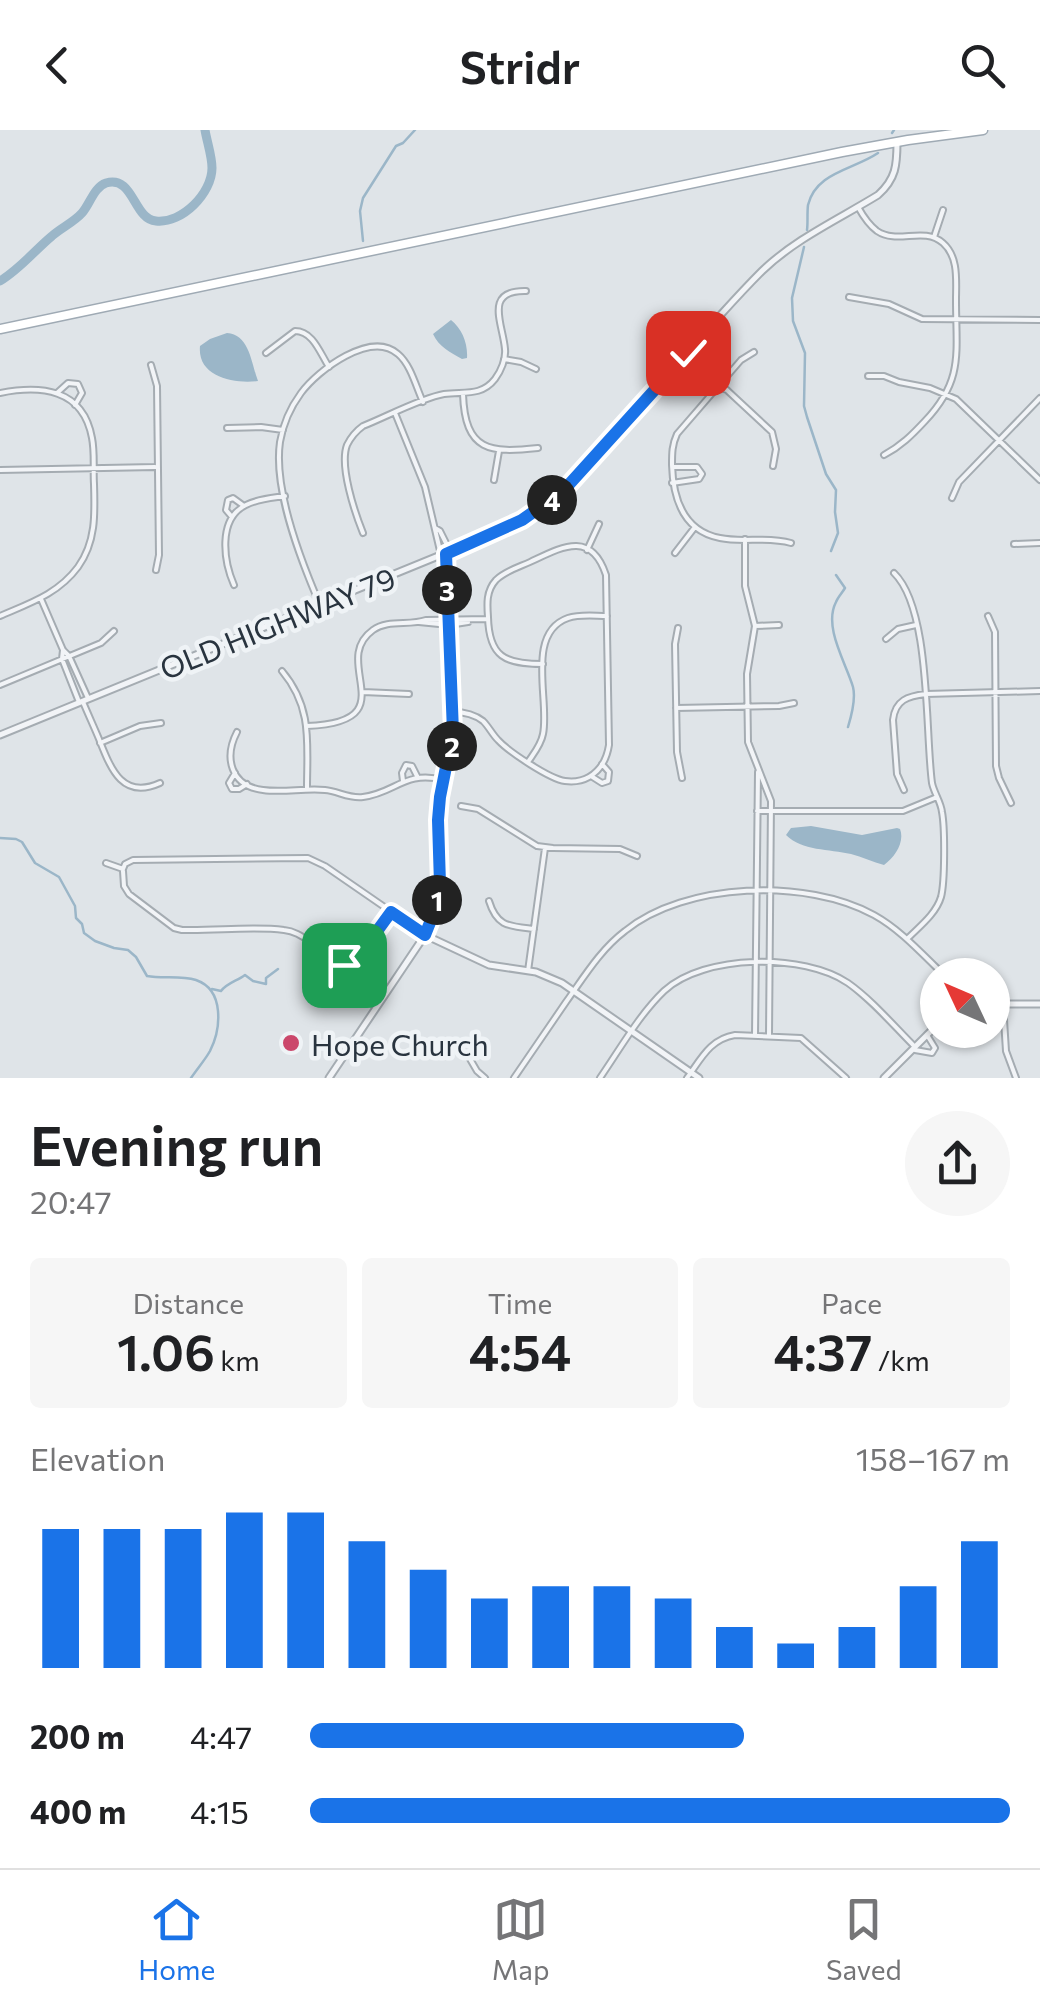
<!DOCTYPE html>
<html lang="en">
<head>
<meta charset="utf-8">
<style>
  :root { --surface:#fff; --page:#f6f6f6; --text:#202124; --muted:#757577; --line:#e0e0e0; --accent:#1a73e8 }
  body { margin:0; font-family:Commissioner,sans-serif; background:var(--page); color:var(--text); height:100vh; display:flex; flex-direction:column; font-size:38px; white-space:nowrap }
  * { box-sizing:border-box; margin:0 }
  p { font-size:32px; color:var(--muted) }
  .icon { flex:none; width:55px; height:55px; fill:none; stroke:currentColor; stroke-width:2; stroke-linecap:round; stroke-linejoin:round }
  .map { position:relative; height:948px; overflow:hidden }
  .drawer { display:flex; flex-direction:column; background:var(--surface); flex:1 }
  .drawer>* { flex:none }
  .needle { width:65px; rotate:314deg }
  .buttons { position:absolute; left:920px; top:828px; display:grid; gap:20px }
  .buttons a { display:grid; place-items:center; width:90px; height:90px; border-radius:50%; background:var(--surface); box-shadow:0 2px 8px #0004; font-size:50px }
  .pin { position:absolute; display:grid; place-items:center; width:85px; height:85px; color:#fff; margin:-42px; border-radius:20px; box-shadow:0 5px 15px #0006 }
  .km { position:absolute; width:50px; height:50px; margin:-25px; border-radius:50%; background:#222; color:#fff; font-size:28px; line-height:50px; text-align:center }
  .round { display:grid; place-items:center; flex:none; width:105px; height:105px; border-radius:52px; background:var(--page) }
  .headline { display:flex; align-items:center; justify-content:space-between; height:170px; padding:0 30px }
  h1 { font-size:55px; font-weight:600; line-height:75px }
  .metrics { display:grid; grid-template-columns:repeat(3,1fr); gap:15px; height:170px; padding:10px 30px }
  .metrics div { display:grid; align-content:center; border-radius:10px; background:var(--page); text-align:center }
  .metrics b { font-size:50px; font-weight:600 }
  .metrics small { font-size:28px; font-weight:400 }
  .metrics p { font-size:28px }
  .chart { height:280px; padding:20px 30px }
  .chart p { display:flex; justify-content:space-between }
  .chart svg { width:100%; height:180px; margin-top:10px; stroke:var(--accent); stroke-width:6 }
  ul { padding:0 30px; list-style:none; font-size:32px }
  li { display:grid; grid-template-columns:160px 120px 1fr; align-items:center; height:75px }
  li i { height:25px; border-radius:12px; background:var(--accent) }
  header { display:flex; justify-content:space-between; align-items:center; height:130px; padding:0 30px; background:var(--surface); font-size:45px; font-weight:600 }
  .tabs { display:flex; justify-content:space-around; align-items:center; height:140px; border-top:2px solid var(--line); background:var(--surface); font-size:28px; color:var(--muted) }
  .tabs a { display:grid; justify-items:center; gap:5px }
  .tabs .current { color:var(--accent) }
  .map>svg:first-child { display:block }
  .water { fill:#9bb6c8 }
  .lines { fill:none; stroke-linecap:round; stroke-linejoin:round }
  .stream { stroke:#9bb6c8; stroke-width:2.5 }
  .river { stroke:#9bb6c8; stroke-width:9 }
  .minor-casing { stroke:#a5acb2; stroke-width:8 }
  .tertiary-casing { stroke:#a5acb2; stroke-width:9 }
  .primary-casing { stroke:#9faab4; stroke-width:11 }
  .minor { stroke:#f2f4f7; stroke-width:4 }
  .tertiary { stroke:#f2f4f7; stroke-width:5 }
  .primary { stroke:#fff; stroke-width:8 }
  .route-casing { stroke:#fff; stroke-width:20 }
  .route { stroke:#1a73e8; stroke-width:12 }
  .poi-dot { fill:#cb476b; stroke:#eff3f6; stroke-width:4 }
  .labels { text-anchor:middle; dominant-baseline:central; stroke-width:9; stroke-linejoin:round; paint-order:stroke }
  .street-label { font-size:30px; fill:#29343f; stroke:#eff3f6 }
  .poi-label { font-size:30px; fill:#29343f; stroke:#eff3f6; text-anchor:start }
</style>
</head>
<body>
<header><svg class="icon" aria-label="back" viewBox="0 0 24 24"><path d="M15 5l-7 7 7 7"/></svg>Stridr<svg class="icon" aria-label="search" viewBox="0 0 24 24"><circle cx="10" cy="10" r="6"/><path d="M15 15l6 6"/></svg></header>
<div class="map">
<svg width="1040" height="948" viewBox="0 0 1040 948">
  <rect width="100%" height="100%" fill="#dfe4e8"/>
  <path class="water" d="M451,190C462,199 468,213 467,228L462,229C450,222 439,217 433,204Z
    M227,203C250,205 251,233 258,251C234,254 197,247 200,216L210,209Z
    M811,696L862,705L897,698L900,699C905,712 895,727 884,735C873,732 862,727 851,724C829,719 802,721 786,705L791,698Z"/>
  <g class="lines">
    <path class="stream" d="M892,3L894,0
      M807,100C808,93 807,83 808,75C816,42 853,40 878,23
      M363,111L360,81L363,68L396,16L403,13L415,0
      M804,117L792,168L793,191L805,223L804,276L807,287L826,344L836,360L835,382L838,403L831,421
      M836,445L845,458C842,463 838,467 836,472C823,497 846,533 853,557C856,569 852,584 848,597
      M0,708L16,709L22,712L35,733L59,747L75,776L76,788L82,794L84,803L95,811L114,818L128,820L136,827L147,846C163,849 180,845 196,850C225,860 221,899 210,921C205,930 197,939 191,948
      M212,859L221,861C227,853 237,851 245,845L253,851L266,854V848L278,839"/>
    <path class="river" d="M0,151C20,139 34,121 52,106C61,98 74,92 82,83C90,74 94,57 106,53C134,45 133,89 156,91C182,94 212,63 212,38C212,26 207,12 205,0"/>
    <g class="minor-casing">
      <path id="minor" d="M858,77C863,86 869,95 877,101C898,115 923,96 943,113C959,127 956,151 956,170C956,223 964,250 925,291C912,305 901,316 884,325
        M934,107L943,80
        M849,167L889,174L922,189L1040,190
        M754,222L741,230L677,304C672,315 672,323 672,335C673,368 683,401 720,408C743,413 767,406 791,413
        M266,223L295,201C313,201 320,223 329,237
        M687,223L772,302L776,319L773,336
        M504,229L521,232L536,239
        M682,229L711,255L727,260
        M151,235L157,256L159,425L156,440
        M868,246H884L899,252L930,258L956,269L1040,350
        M0,263C40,255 83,258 92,308C95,323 93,339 94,354C95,384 96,412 78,437C58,464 30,473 0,486
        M57,263L68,253L78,254L82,263L75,275
        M463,264C465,322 490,323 538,318
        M395,283L425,357L441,425
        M227,298L261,297L283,300
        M0,340L155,337
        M494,350L499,321
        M672,353L699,349L702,344L697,337H673
        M952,368L959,352L1040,268
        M232,387L226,380L228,370L233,368L244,376
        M435,398L440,401L450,421
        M363,403C355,383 339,336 347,315C351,307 356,301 363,296C386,287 421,268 444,264C463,261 481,267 495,249C501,241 506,229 505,219C503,194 483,160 526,161
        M745,409V456L755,496L747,544L748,612L771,671L769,905
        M1014,414L1040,413
        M587,420L599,394
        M675,423L695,397
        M894,443C931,479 925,601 932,653C934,663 941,672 942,682C945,698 945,752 941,767C936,784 919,797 907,809
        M234,455C224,432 217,389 246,375C257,369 272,368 285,366
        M41,469L63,520L69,526L88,568
        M320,475C301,431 273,360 280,312C283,294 290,278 301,263C318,240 371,200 398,224C411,235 416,257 423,272
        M988,486L995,502L996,636L999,648L1011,673
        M419,492L449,495L468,492
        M755,496L779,495
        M678,498L675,514L677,622L682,648
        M886,509L898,499L916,495
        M63,520L62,529L79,572
        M282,541C313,578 307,613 307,659
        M0,555L101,513L114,501
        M363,562L409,564
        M83,572C88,584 94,597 99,609C111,639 122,670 160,653
        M676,578L779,576L794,573
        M453,582C464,582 474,584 483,591C489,597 492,604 498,610C509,622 550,649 565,651C573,652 582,651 589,647C601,640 607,628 609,615L606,445C591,399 560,418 530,432C519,437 505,441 496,450C486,461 487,474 488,487C489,527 505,534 543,534
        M307,596C409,592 328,532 373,500C388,489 409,496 426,490L488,489
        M237,602C224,627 230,656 263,660C283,663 304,658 325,660C338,661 349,669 363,667C396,663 404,640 444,650
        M100,613L140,596L161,593
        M528,632C534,623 541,615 543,604C550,571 525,503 568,488C580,484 594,486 607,486
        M235,643L229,653L232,659H239L247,654
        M591,646L602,653L608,651L609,642L602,634
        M403,651L402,643L406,635L412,636L417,646
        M904,660L897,644L893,590C895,570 908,566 926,564L1040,561
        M461,676L478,679L537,716L553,718L620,719L637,726
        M757,681H903L937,667
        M106,733L123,739L125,734L133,730L308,728L325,736L425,805
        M123,741L124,756L129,764L174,798L182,800C216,801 251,796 284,800C295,801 303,807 312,813C353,842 368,814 391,782
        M489,771C497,797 509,796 534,799
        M342,826L344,835L352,837L356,830L355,823
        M528,841L545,718
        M1003,874L1006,921L1016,948
        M755,905L758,642
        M915,920L932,923L935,918L927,905
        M470,929L477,941L485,948
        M514,948C531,923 549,897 566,872C584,847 600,820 625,801C685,752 807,748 874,785C901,800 922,824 944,845
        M600,948C620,919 639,885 664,861C704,824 804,823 848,853C872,870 893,895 915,917
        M687,948C701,929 710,909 735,905L801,908L846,948"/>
    </g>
    <g class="tertiary-casing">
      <path id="tertiary" d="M0,605L502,400C557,373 594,329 634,284C676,236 717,186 762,141C795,109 839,89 878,65C896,49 897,35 897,12
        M425,805L489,835L536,842L562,853L699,948
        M992,874H1040
        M329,948L425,805L437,772L440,754L438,690L440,667L453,602L446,424
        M884,948L938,894"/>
    </g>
    <g class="primary-casing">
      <path id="primary" d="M0,199L842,22L908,10L983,0"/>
    </g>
    <use href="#minor" class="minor"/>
    <use href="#tertiary" class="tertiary"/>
    <use href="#primary" class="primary"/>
  </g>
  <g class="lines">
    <g class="route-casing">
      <path id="route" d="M344,835L352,837L355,834V823L364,819L391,782L425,805L431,790L440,754L438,690L440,667L453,602L446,424L522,390L564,360L688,223"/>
    </g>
    <use href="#route" class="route"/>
  </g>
  <circle class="poi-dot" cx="291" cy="913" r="10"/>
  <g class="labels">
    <g class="street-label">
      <text transform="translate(277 492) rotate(-22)">OLD HIGHWAY 79</text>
    </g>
    <g class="poi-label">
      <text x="311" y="913">Hope Church</text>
    </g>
  </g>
</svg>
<div class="buttons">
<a><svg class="needle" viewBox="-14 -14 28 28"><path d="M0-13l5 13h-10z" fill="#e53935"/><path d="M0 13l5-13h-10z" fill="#757577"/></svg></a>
</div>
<div class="pin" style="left:344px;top:835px;background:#1e9e55"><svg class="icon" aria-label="arrive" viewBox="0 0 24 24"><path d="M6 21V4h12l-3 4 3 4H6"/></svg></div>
<div class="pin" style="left:688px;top:223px;background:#d93025"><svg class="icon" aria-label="check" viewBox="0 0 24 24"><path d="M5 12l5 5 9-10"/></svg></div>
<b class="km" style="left:437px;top:770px">1</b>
<b class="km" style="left:452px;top:616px">2</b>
<b class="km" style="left:447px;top:460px">3</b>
<b class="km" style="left:552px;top:370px">4</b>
</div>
<section class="drawer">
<div class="headline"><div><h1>Evening run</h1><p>20:47</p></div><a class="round"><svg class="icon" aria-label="share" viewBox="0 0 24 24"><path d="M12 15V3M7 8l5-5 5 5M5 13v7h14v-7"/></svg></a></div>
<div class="metrics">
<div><p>Distance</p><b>1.06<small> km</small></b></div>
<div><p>Time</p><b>4:54</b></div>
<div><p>Pace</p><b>4:37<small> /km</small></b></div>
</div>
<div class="chart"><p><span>Elevation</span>158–167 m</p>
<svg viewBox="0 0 160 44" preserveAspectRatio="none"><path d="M5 44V10M15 44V10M25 44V10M35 44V6M45 44V6M55 44V13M65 44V20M75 44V27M85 44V24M95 44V24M105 44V27M115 44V34M125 44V38M135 44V34M145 44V24M155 44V13"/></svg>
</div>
<ul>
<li><b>200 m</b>4:47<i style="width:62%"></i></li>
<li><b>400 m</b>4:15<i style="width:100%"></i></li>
</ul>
</section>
<nav class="tabs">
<a class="current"><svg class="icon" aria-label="home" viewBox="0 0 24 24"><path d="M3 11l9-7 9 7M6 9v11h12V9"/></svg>Home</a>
<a><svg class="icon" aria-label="map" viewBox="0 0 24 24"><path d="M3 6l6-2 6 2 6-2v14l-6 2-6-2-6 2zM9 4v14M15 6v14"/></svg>Map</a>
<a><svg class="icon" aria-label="saved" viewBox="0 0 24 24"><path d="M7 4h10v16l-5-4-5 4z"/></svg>Saved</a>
</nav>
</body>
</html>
